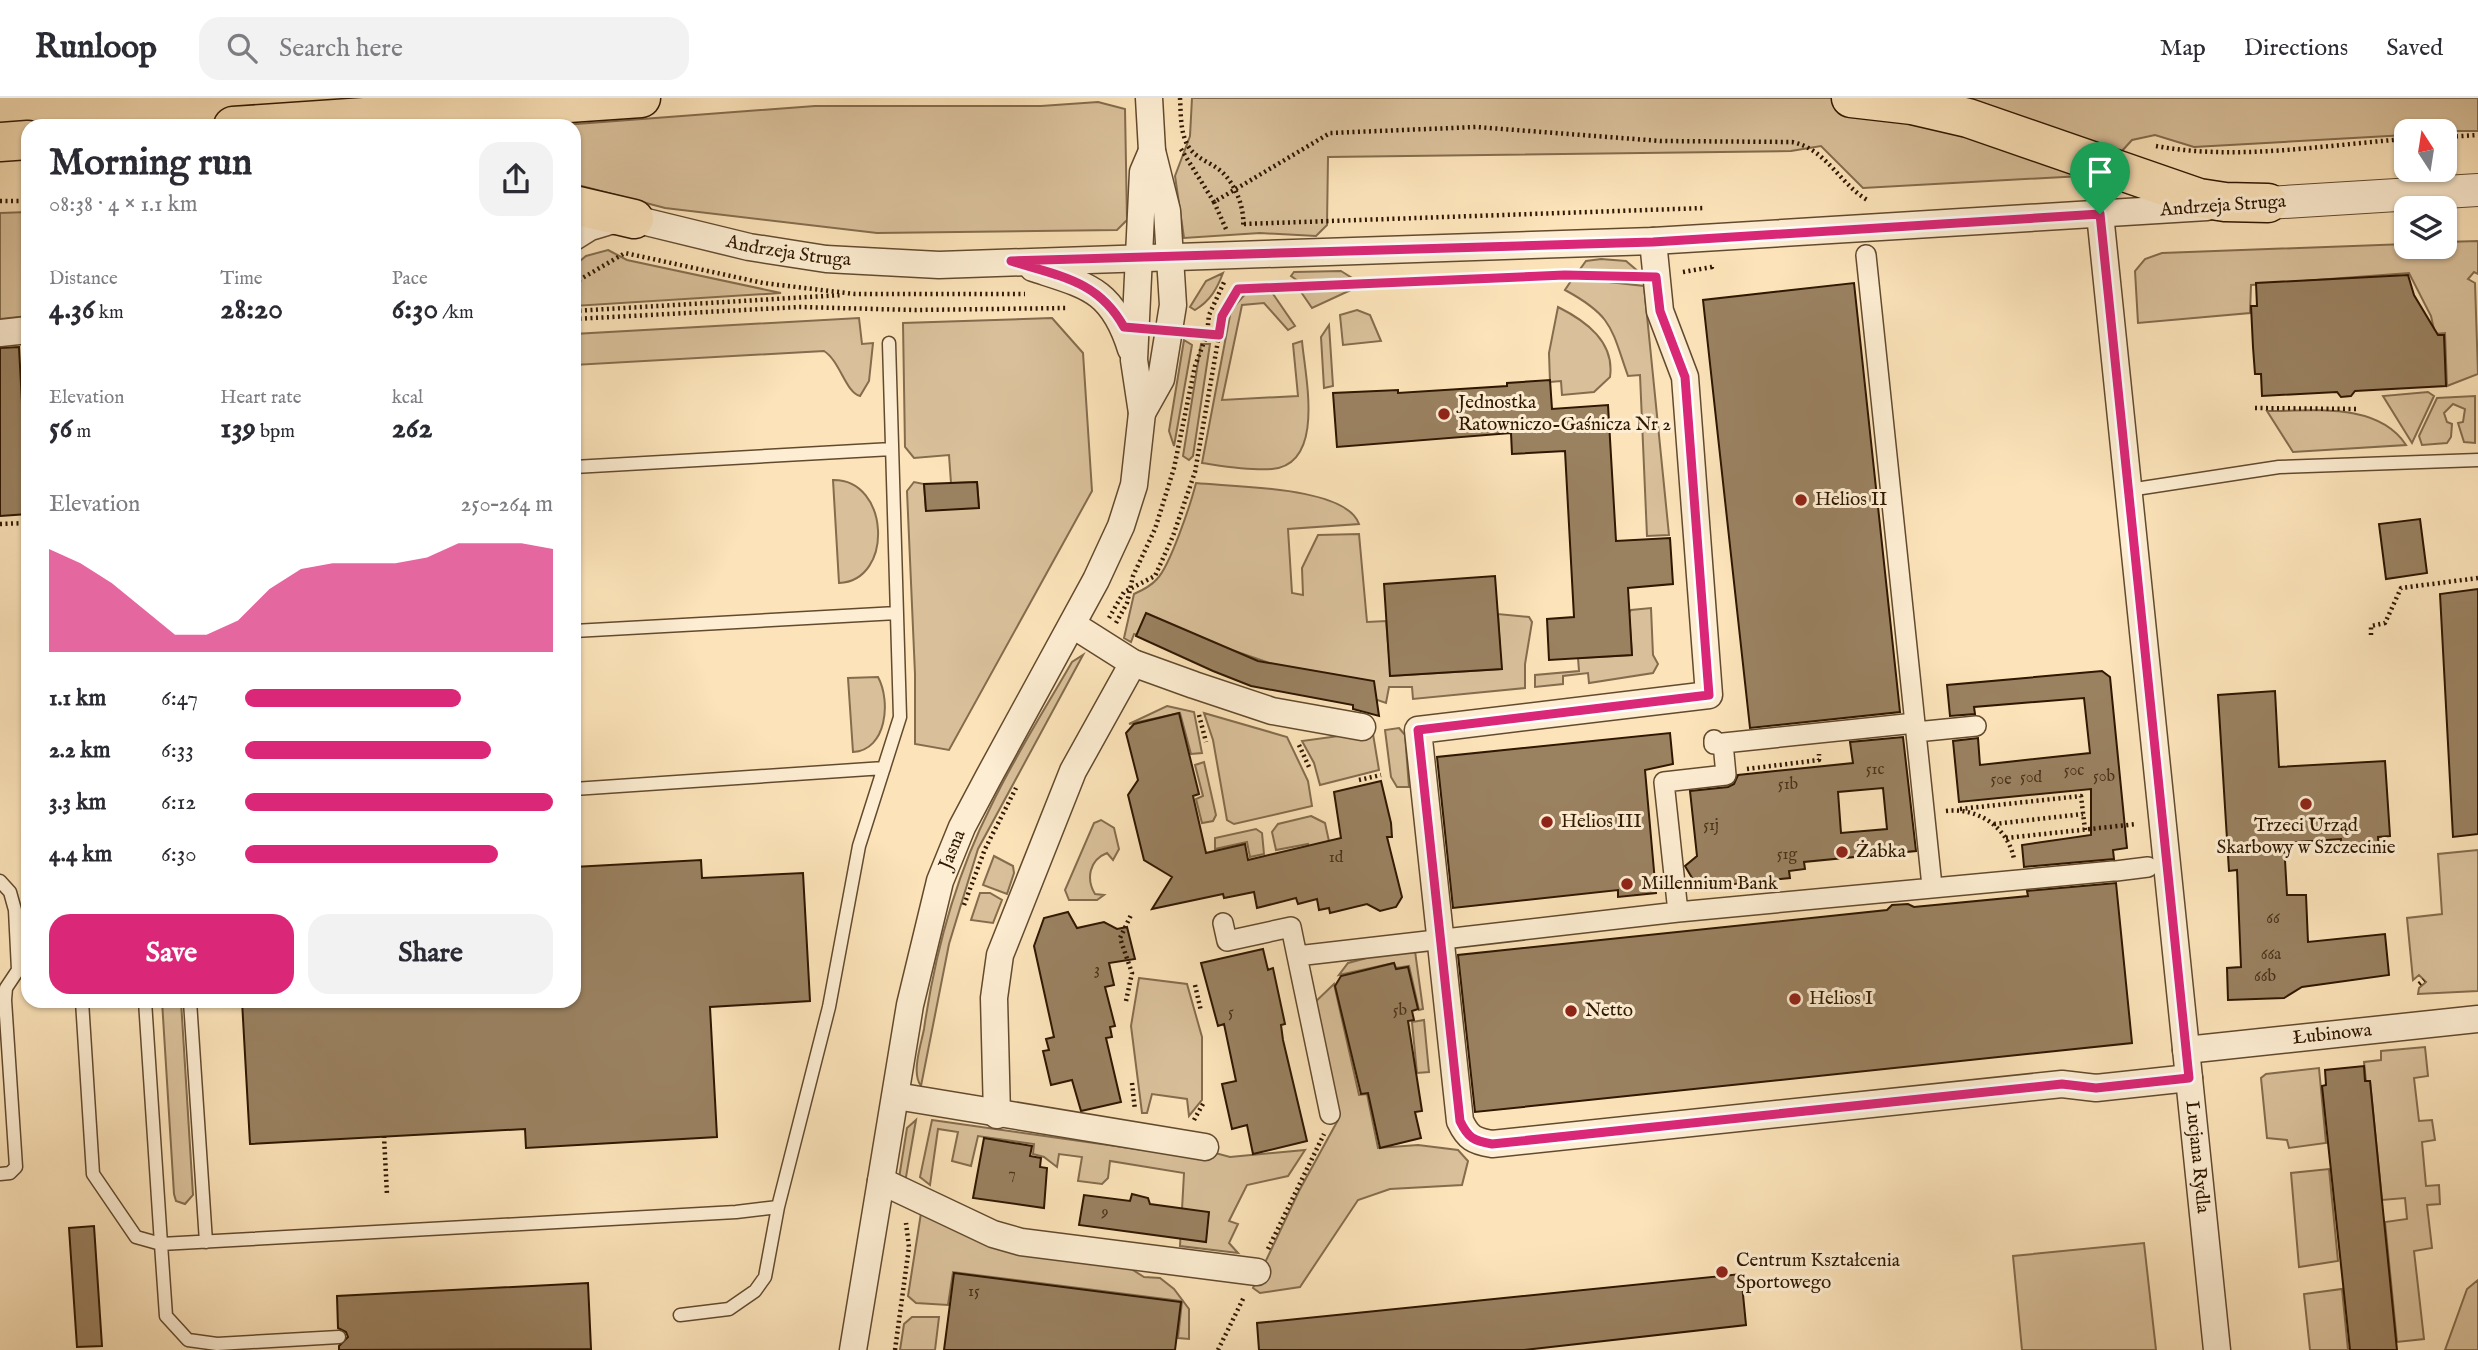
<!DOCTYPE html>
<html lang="en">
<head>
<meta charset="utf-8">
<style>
  :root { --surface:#fff; --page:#f2f2f3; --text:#2b2b33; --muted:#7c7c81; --line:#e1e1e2; --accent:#db2777 }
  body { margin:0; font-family:"IM FELL English",serif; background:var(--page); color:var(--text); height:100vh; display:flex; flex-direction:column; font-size:26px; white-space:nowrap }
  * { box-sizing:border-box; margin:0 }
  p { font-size:23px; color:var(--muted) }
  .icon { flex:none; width:38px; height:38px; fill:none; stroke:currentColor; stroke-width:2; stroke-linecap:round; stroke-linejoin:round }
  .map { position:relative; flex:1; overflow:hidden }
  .panel { position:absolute; left:21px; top:21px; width:560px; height:889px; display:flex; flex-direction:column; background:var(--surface); border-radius:21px; box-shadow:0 2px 5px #0004 }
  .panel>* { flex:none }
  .needle { width:46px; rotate:348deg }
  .controls { position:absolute; left:2394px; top:21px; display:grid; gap:14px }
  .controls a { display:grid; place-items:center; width:63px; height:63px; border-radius:14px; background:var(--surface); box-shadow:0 2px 5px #0004; font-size:35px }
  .pin { position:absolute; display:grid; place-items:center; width:60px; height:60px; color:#fff; margin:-72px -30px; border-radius:50% 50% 50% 0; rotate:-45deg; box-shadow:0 0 7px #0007 }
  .pin .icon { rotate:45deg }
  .round { display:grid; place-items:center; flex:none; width:74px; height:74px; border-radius:21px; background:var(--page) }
  .overview { display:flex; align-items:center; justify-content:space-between; height:119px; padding:0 28px }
  h1 { font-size:38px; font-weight:700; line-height:52px }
  .figures { display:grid; grid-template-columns:repeat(3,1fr); gap:10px; height:119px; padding:7px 28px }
  .figures div { display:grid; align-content:center }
  .figures b { font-size:30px; font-weight:700 }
  .figures small { font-size:19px; font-weight:400 }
  .figures p { font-size:19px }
  .chart { height:196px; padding:14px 28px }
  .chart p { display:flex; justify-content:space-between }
  .chart svg { width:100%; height:126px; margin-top:7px; fill:var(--accent); opacity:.7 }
  .primary-button { display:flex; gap:14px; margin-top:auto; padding:14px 28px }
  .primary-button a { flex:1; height:80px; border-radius:21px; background:var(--accent); color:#fff; font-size:28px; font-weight:700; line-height:80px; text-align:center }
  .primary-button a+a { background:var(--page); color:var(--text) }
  ul { padding:0 28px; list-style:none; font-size:23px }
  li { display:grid; grid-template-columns:112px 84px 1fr; align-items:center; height:52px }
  li i { height:18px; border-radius:9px; background:var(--accent) }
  header { display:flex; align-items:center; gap:42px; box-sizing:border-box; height:98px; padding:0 35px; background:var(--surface); border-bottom:2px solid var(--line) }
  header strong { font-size:33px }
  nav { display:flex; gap:38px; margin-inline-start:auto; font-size:24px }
  .search { width:490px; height:63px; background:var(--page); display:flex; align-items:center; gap:18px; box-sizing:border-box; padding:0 24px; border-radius:21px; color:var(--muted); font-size:26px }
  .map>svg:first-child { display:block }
  .green { fill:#d9c09a; stroke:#846c4d; stroke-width:2 }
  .building { fill:#9a8160; stroke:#2f1700; stroke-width:2; fill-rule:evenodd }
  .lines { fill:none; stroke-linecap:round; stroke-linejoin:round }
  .service-casing { stroke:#624a2e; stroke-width:15 }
  .pedestrian-casing { stroke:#624a2e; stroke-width:22 }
  .minor-casing { stroke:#624a2e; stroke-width:29 }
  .tertiary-casing { stroke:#624a2e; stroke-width:34 }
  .primary-casing { stroke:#2f1700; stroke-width:41 }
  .path { stroke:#2f1700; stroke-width:4.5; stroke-dasharray:2 3.5; stroke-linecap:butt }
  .service { stroke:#fdedd2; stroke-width:12 }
  .pedestrian { stroke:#fdedd2; stroke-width:19 }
  .minor { stroke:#fdedd2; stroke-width:26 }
  .tertiary { stroke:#fdedd2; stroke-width:32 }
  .primary { stroke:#fce3b9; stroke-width:38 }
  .route-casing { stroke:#fff; stroke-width:14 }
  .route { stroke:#db2777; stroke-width:9 }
  .poi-dot { fill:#8f2418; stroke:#fdedd2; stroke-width:2.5 }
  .labels { text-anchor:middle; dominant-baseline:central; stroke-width:6; stroke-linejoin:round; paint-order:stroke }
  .number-label { font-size:16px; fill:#4a3218 }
  .street-label { font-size:19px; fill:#2f1700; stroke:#fdedd2 }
  .poi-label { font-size:19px; fill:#2f1700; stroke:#fdedd2; text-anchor:start }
</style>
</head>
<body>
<header>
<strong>Runloop</strong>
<div class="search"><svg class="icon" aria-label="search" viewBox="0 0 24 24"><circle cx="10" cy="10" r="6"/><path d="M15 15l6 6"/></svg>Search here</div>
<nav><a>Map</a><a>Directions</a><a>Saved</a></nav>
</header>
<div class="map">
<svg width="2478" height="1252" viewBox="0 0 2478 1252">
  <rect width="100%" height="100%" fill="#fce3b9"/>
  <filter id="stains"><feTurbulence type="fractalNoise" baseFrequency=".00286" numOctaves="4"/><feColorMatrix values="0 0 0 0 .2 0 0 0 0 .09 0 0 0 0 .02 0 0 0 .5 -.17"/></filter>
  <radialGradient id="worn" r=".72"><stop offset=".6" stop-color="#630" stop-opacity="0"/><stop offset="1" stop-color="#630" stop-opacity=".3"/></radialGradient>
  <path class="green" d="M1192,0H2478V33H2406V37L2194,49L2155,37L2132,42L2100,77L1863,90L1821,48L1791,53L1328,59L1327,127L1316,138L1260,135L1184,140L1175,78L1190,38Z
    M1098,4L1125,11L1127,122L1117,132L877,135L665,110L574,86V28H550L815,8H1041Z
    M28,114V218L0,221V115Z
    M2478,143V176L2474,174L2468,181L2475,185L2478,276L2447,288L2445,235L2435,236L2431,218L2409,175L2251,187L2250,215L2138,225L2135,173L2145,161L2162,155L2406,146V149H2445V144Z
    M608,152L627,162L781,195L574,208V168L586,158Z
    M1601,161L1626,163L1640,175L1578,174L1586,163Z
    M1341,173L1352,180L1298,183L1291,178L1294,174Z
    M1223,175C1217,191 1210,203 1195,212L1190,209L1206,183Z
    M1573,180L1644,188L1669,437L1647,438L1640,277L1628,278C1611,230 1613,218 1565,192Z
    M1307,191H1353L1312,210L1301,194Z
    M1271,193L1295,228L1288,232L1264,205L1242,207L1222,302L1298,298L1293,246L1302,243C1305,278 1326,366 1272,371C1250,373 1223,368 1202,365L1231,212L1247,194Z
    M1558,209C1586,223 1615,244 1610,279L1594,294L1562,297L1561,283L1550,284L1549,255Z
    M1357,212L1370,217L1381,243L1343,247L1340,217Z
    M859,220L862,246L873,245L869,283L860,298C846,295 840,263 824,253L574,267V236Z
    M1052,220L1083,255L1092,393L949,652L915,646V576L907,393L914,384L924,386L926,412L979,409L977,384L951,385L949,357L914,360L905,349L903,225Z
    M1329,227L1333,288L1324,290L1321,239Z
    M1184,242L1192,247L1174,348L1169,333Z
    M1201,246H1210L1193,358L1189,362L1183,358Z
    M2428,294L2434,298L2412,345L2383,298Z
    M2475,298V345L2464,344L2458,325L2463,324L2465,311L2453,306L2444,315L2447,324L2452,326L2451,339L2447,345L2422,347L2419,338L2437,300Z
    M2267,313C2313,313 2378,304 2406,347L2293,354Z
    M833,382C890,381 894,483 839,485Z
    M1196,385C1232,389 1346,388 1359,426L1288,431L1292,495L1303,497L1302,470L1318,437L1359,436L1367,524L1386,523L1391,578L1501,571L1498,516L1529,519L1532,524L1525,566V590L1413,601L1412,589H1389L1386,605L1223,549L1134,536L1131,544L1124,540L1134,496C1143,492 1151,488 1157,481C1170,468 1191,405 1196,385Z
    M1651,510L1653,557L1658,566L1653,575L1589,585L1588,575L1563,578V586L1535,589V577L1579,573L1578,560L1632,557L1629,515L1631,512Z
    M1083,557L978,751L949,846L921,988C911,975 921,947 924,931C935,855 956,777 991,708C1015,658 1045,611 1072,564Z
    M878,579C891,603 887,652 853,654L848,580Z
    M1167,608L1194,614L1202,655L1191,656L1180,615L1129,626Z
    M1204,615L1287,639L1308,683L1312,708L1234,726L1227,722L1213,642Z
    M1399,630L1405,637L1409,689H1397L1391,679L1385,632Z
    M1368,634L1373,636L1379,672L1320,687L1314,665L1302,643Z
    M1204,664L1216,717L1213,723L1202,725L1196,701L1203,698L1195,667Z
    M1311,718L1325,725L1332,757L1313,761L1308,746L1276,752L1272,734L1278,726Z
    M1101,722L1114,730L1119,751L1113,762L1107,755C1089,762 1086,781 1095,796L1104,797L1097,802H1069L1065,792L1094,725Z
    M1256,731L1262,735L1264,756L1250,759L1247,744L1215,751V740Z
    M2478,752V893L2418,896L2419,890L2426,884L2419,877L2413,882L2407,820L2442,816L2438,756Z
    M994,758L1013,768L1014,775L1007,796L983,787Z
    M980,795H990L1002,802L993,825L971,822Z
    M1393,853H1415L1423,911L1419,912L1409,868L1396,870L1394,865L1339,877L1348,865Z
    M1139,880L1187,886L1202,939V1002L1189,1018L1187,1001L1152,996L1147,1015H1142L1131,928Z
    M1334,886L1359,997L1367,996L1378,1050L1418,1047L1458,1052L1468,1063L1462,1087L1390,1091L1358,1102L1300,1189L1260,1195L1253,1190L1299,1093L1338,1022L1312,907Z
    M162,903H181L193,1097L185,1106L176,1103L174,1096Z
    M1424,922L1429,974L1417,975L1412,924Z
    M2425,949L2428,978L2414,980L2419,1023L2432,1022L2435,1042L2422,1044L2426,1088L2439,1087L2440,1106L2427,1107L2432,1150L2414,1153L2424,1241L2397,1244L2385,1124L2407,1121L2405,1100L2382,1102L2370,983H2366L2364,964L2381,962V953Z
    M2319,970L2326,1045L2289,1050L2287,1042L2267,1040L2261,980L2266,976Z
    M916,1022L906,1079L901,1084L899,1080L907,1030Z
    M932,1022L1186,1058L1208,1053L1230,1059L1305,1052L1288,1078L1247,1087L1229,1123L1238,1126L1229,1145L1238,1155L1180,1148L1184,1075L1110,1063L1108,1080L1102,1086L1078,1083L1082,1059L1059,1056L1057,1069L1044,1059L1033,1056L1034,1046L978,1038L971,1068L952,1063L958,1034L938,1031L930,1087L920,1079Z
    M2329,1071L2338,1163L2299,1169L2291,1075Z
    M921,1115L1117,1162L1144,1179L1160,1180L1174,1191L1189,1211V1241L1178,1240L1182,1203L953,1174L948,1207L916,1205L908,1198Z
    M2144,1145L2156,1252H2022L2013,1158Z
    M2478,1182V1252H2445L2467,1191Z
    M2342,1191L2348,1252H2310L2304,1196Z
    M912,1219H939L935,1252H900L904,1226Z"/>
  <path class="building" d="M2408,177L2414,197L2438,237H2444L2446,288L2355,293L2351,298L2341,299L2337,294L2262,298L2261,276H2255L2253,249L2251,208H2257L2256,185Z
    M1854,185L1900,614L1750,630L1703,202Z
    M19,249L28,416L0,418V250Z
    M1550,282L1552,311L1608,307L1616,443L1670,440L1673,486L1628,490L1632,557L1549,562L1547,521L1574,519L1565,353L1512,356L1511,335L1337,349L1333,295L1398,292V295L1507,288V285Z
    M977,384L979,410L926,413L924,386Z
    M2420,421L2427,475L2386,481L2379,426Z
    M1495,478L1502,571L1390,578L1384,486Z
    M2478,491V736L2453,739L2440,496Z
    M1146,515L1258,563L1374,583L1379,618L1353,611V607L1251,588L1213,573L1136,538Z
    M2102,573L2110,579L2127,750L2113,752L2114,761L2024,769L2022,747L2091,737V691L1959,704L1953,643L1978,640L1980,667L2090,655L2084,600L1974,609L1975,616L1950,618L1947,587Z
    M2275,593L2279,669L2385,663L2390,738L2378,739L2379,754L2341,756V741L2284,745L2287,797H2306L2308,844L2385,836L2389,877L2302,889L2284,900L2228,902L2227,870L2241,869L2237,772L2229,773L2218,597Z
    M1179,615L1199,696L1193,698L1206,755L1245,746L1248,762L1341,740L1334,694L1381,683L1391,725L1392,739H1387L1402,799L1396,809L1380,813L1367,806L1330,815L1329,810L1319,812L1317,801L1298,806L1296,800L1257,810L1254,794L1224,800L1223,796L1152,811L1172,779L1144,762L1128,697L1138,682L1126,635L1134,626Z
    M1670,635L1673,666L1645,672L1656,795L1618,799V792L1453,810L1437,659Z
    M1903,639L1916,753L1804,764L1805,771L1789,773L1790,780L1698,790L1685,768L1697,758L1690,693L1728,689L1734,686L1738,677L1853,665L1850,644ZM1883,690L1887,731L1841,735L1838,694Z
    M701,762L702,780L803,775L810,903L710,909L717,1039L526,1050L525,1031L250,1046L242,903H574V769Z
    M2116,785L2132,945L1475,1014L1458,857L1887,812L1892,807L1908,806L1914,809L2028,798L2027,793Z
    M1068,814L1077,830L1104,824L1117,831L1127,829L1135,861L1109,865L1114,887L1105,889L1115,928L1110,929L1112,939L1106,940L1121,1004L1081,1013L1072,982L1051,987L1043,953L1049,952L1046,941L1054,939L1034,848L1044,820Z
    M1263,851L1268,872L1273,870L1285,926L1281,927L1283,942L1307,1043L1253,1056L1247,1027L1232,1031L1222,986L1236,983L1224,926L1218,928L1201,865Z
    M1394,865L1396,871L1408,869L1418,911L1412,913L1414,922L1408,923L1422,1013L1415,1014L1421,1040L1380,1050L1368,995L1361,996L1335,888L1341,878Z
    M2364,968L2365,983H2370L2397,1252H2350L2322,988L2326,987L2325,972Z
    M984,1040L1032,1048L1030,1058L1041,1060L1040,1069L1047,1070L1044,1110L973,1100Z
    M1132,1096L1148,1100L1150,1106L1209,1114L1206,1144L1079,1127L1084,1097L1130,1103Z
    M94,1128L102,1248L77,1249L69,1130Z
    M954,1175L1181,1204L1175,1252H944Z
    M1741,1176L1746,1227L1524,1252H1259L1257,1225Z
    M588,1185L591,1251L339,1252V1248L348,1239L346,1234L338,1230L337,1198Z"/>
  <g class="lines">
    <g class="service-casing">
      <path id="service" d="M574,369L892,351
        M2129,392L2279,369L2478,362
        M574,533L897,515
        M574,691L884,670
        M0,783L10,794L15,812L18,872L6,890L5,902L16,1069L10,1075L0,1076
        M82,903L93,1076L136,1139L161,1146L166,1218L188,1242L217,1246L339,1239
        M145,903L161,1146L736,1114L778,1109
        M190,903L206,1144
        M680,1217L729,1211L755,1193L765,1179L778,1109L829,909L859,748L900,619L889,245"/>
    </g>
    <g class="pedestrian-casing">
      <path id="pedestrian" d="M1866,157L1932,788
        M1916,634L1976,628
        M1714,642V646L1915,625
        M2116,773L2148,769
        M1678,814L1664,684L1726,677L1723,645
        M1223,825L1227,843L1291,829L1297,858
        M1330,1016L1297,858L1678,814L2113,773"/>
    </g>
    <g class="minor-casing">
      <g id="minor">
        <path id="s1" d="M2100,116L2217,1252"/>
        <path id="s2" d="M574,139L590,129L610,123L634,121L749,149L826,161L939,167L1653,143L2207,109"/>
        <path d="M1653,143L1660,213L1685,279L1709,597L1418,632L1460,1023C1468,1040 1474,1043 1492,1046L2062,986L2096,990L2189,980"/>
        <path d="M1033,170C1088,188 1112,191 1131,251"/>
        <path d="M0,235L28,232"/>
        <path d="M1142,315L1161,281L1173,207L1167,113L1152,53L1149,0"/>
        <path d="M1073,527L1133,565L1194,587L1272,613L1362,629"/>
        <path id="s3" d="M2186,952L2478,921"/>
        <path d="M896,998L1205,1049"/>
        <path d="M997,1017L994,900L1000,857L1073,673L1133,565"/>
        <path d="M881,1083L993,1136L1021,1144L1257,1174"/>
        <path id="s4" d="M853,1252L910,907L940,783L962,729L988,680L1096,482L1121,428L1134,387L1142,315L1134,262L1141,116L1143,74L1152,53"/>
      </g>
    </g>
    <g class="tertiary-casing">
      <path id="tertiary" d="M2268,105L2478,92"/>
    </g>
    <g class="primary-casing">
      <path id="primary" d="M1851,0L1912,7L1968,20L2199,100L2225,104L2268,105
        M233,28L641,0
        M0,44L28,42
        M574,107L634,121"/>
    </g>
    <path class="path" d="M1180,0C1181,16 1180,34 1188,48C1197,62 1211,64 1222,74C1236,87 1245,111 1243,129
      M2445,39L2478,37
      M2156,48C2237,63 2324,47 2406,41
      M1181,51L1214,104
      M0,103H28
      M1244,126L1704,110
      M1226,131L1214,104L1330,35L1476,29L1661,43L1792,44C1827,51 1840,87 1869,103
      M1683,174L1712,169V166
      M574,185L625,155L763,185L855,196H1025
      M1238,191L1565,177L1632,179
      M574,213L842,197
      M574,221L800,209L915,212L1066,210
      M1193,234L1219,237L1222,218L1238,189
      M2255,310L2359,311
      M0,426L28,425
      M1109,520L1124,494L1155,478L1173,438L1195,374L1219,237
      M1116,525L1127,505L1133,478L1155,431L1174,370L1195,268L1207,236L1209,217L1225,182
      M2371,537V528L2385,525L2401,490L2478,480
      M1199,617L1206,644
      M1299,647L1309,669
      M1747,671L1819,662V656
      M1359,682L1381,677
      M1960,711L2081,698L2085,732
      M1946,713C1977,709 2008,729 2014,761
      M1994,726L2083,716
      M2006,740L2137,726
      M964,807L985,751L1016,690
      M2419,886L2424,882
      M1195,887L1201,913
      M1126,903L1132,875L1120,840L1132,815
      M1132,985L1135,1012
      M1194,1022L1204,1004
      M384,1038L387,1097
      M1268,1151L1324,1036
      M895,1252L909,1149L906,1125
      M1218,1252L1244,1199"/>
    <use href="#service" class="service"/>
    <use href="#pedestrian" class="pedestrian"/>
    <use href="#minor" class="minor"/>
    <use href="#tertiary" class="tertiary"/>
    <use href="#primary" class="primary"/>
  </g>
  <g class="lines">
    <g class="route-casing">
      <path id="route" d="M2100,116L2189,980L2096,990L2062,986L1492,1046C1474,1043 1468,1040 1460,1023L1418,632L1709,597L1685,279L1660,213L1656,179L1565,177L1238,191L1222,218L1219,237L1124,229C1098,182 1059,178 1011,163L1653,144Z"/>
    </g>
    <use href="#route" class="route"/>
  </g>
  <g class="poi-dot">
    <circle cx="1444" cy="316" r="7"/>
    <circle cx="1801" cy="402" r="7"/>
    <circle cx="2306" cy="706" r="7"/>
    <circle cx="1547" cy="724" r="7"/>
    <circle cx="1842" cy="754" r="7"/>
    <circle cx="1627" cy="786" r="7"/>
    <circle cx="1795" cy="901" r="7"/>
    <circle cx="1571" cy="913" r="7"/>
    <circle cx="1722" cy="1174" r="7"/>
  </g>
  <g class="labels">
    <g class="number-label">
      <text x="1875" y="672">51c</text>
      <text x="2074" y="673">50c</text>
      <text x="2104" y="679">50b</text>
      <text x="2031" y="680">50d</text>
      <text x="2001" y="682">50e</text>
      <text x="1788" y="687">51b</text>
      <text x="1711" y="728">51j</text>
      <text x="1787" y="757">51g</text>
      <text x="1336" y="760">1d</text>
      <text x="2273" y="821">66</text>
      <text x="2271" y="857">66a</text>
      <text x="1097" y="872">3</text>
      <text x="2265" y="879">66b</text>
      <text x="1400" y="913">5b</text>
      <text x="1231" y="915">5</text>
      <text x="1012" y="1076">7</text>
      <text x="1105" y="1115">9</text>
      <text x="974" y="1194">15</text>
    </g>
    <g class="street-label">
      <text transform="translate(2223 108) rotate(-4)">Andrzeja Struga</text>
      <text stroke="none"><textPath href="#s2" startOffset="222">Andrzeja Struga</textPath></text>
      <text stroke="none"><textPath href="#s4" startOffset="511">Jasna</textPath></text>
      <text stroke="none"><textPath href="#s3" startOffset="147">Łubinowa</textPath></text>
      <text stroke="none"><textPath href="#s1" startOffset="948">Lucjana Rydla</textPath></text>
    </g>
    <g class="poi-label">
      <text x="1458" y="305">Jednostka<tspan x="1458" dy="22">Ratowniczo-Gaśnicza Nr 2</tspan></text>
      <text x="1815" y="402">Helios II</text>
      <text x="1561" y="724">Helios III</text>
      <text x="2306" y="728" text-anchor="middle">Trzeci Urząd<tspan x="2306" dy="22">Skarbowy w Szczecinie</tspan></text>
      <text x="1856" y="754">Żabka</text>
      <text x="1641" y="786">Millennium Bank</text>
      <text x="1809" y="901">Helios I</text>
      <text x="1585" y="913">Netto</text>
      <text x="1736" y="1163">Centrum Kształcenia<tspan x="1736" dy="22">Sportowego</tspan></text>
    </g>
  </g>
  <rect width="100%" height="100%" filter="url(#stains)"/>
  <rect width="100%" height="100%" fill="url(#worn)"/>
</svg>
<div class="controls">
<a><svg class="needle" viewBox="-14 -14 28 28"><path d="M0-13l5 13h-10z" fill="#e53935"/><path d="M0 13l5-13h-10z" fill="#7c7c81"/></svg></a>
<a><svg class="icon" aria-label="layers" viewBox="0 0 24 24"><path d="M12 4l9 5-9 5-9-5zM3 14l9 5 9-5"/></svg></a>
</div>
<div class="pin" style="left:2100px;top:116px;background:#1e9e55"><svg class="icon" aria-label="arrive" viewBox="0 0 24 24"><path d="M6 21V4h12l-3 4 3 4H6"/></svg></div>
<section class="panel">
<div class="overview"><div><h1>Morning run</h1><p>08:38 · 4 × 1.1 km</p></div><a class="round"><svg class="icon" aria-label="share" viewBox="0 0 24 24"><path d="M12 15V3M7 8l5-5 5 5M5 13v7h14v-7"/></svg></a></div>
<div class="figures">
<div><p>Distance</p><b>4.36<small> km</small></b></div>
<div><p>Time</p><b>28:20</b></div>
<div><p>Pace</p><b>6:30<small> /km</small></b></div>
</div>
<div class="figures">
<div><p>Elevation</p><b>56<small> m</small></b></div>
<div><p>Heart rate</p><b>139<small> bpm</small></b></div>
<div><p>kcal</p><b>262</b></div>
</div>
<div class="chart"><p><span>Elevation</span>250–264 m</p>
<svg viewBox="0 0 160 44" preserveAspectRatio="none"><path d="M0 44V8L10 13L20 20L30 29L40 38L50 38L60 33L70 22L80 15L90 13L100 13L110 13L120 11L130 6L140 6L150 6L160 8V44z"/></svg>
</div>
<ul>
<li><b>1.1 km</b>6:47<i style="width:70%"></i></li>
<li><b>2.2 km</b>6:33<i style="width:80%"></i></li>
<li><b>3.3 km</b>6:12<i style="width:100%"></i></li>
<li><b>4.4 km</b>6:30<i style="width:82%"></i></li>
</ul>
<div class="primary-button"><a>Save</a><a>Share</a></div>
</section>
</div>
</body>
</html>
